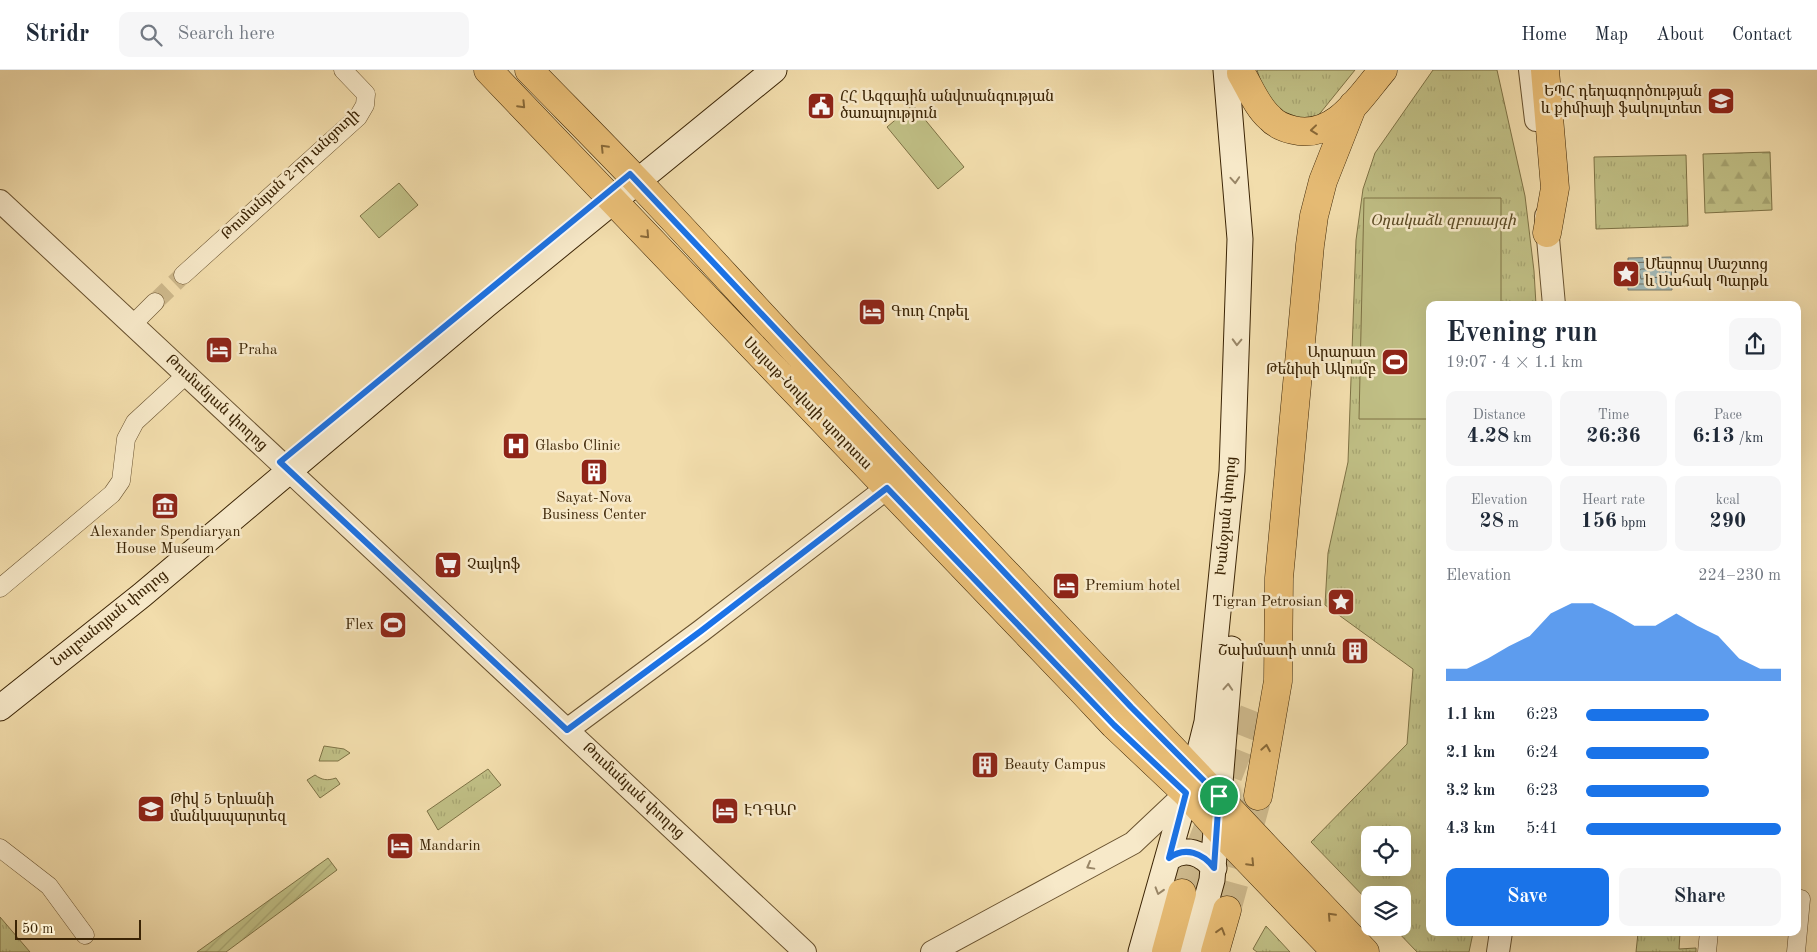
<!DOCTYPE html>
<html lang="en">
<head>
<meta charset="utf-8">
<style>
  :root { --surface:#fff; --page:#f6f6f7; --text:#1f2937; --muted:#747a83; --line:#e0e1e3; --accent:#1a73e8 }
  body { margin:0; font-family:"Old Standard TT","Noto Serif Armenian",serif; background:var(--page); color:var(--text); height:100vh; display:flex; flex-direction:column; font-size:19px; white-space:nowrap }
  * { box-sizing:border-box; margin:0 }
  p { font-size:16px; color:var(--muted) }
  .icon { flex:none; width:28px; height:28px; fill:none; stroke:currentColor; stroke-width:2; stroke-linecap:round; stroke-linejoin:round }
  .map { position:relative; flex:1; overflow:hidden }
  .side { position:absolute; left:1426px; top:231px; width:375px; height:635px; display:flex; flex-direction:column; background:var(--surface); border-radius:10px; box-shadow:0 5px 20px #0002 }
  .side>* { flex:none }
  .fabs { position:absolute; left:1361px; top:756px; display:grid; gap:10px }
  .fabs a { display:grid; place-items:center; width:50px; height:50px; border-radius:10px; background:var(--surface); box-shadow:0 5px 20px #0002; font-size:25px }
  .scale { position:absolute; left:15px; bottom:12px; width:126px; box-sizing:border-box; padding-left:5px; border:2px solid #3b2405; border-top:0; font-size:14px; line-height:18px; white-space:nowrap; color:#3b2405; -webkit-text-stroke:4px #f7e9c9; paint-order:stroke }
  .pin { position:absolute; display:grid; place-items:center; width:42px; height:42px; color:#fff; margin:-21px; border:2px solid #fff; border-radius:50%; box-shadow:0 1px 5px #0007 }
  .round { display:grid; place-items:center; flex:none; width:52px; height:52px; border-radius:10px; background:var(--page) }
  .headline { display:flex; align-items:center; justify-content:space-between; height:85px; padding:0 20px }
  h1 { font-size:28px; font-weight:600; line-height:38px }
  .metrics { display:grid; grid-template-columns:repeat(3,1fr); gap:8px; height:85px; padding:5px 20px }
  .metrics div { display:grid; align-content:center; border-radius:10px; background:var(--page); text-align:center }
  .metrics b { font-size:21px; font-weight:600 }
  .metrics small { font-size:14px; font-weight:400 }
  .metrics p { font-size:14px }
  .chart { height:140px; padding:10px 20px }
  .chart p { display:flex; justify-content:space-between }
  .chart svg { width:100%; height:90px; margin-top:5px; fill:var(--accent); opacity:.7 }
  .cta { display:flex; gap:10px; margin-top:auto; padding:10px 20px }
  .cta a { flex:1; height:58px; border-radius:10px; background:var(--accent); color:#fff; font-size:20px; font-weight:600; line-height:58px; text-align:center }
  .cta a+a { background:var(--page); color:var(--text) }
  ul { padding:0 20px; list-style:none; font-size:16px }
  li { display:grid; grid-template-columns:80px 60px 1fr; align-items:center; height:38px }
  li i { height:12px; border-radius:6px; background:var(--accent) }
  header { display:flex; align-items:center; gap:30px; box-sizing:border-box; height:70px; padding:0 25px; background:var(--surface); border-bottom:1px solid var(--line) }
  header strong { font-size:24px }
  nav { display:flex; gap:28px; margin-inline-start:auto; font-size:18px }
  .search { width:350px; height:45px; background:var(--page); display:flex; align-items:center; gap:12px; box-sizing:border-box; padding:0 18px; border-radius:10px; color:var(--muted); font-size:19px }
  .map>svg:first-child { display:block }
  .forest { fill:url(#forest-firs); stroke:#7e7245 }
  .park { fill:url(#park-tufts); stroke:#7e7245; fill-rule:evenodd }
  .garden { fill:url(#garden-furrows); stroke:#7e7245 }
  .pitch { fill:#c0bf85; stroke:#7e7245 }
  .water { fill:#a1b8b6; stroke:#787d6f }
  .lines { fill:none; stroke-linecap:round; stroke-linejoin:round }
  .shore { stroke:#6e6e5e; stroke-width:1 }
  .minor-tunnel { stroke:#cdb88b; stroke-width:18; stroke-dasharray:18 9; stroke-linecap:butt }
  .primary-tunnel { stroke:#cdb88b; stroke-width:28; stroke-dasharray:28 14; stroke-linecap:butt }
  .minor-casing { stroke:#69522f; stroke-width:19 }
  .tertiary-casing { stroke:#69522f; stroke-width:24 }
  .secondary-casing { stroke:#3b2405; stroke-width:27 }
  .primary-casing { stroke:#3b2405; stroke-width:29 }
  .minor { stroke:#f7e9c9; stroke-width:18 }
  .tertiary { stroke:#f7e9c9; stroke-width:22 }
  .secondary { stroke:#f7e9c9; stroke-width:25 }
  .primary { stroke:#e9be76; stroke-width:28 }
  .oneway { stroke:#896938 }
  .oneway2 { stroke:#998667 }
  .route-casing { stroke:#fff; stroke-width:10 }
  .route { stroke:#1a73e8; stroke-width:6 }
  .labels { text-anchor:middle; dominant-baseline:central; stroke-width:5; stroke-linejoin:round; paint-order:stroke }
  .poi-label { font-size:15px; fill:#3b2405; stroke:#f7e9c9; text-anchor:start }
  .street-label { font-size:15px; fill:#3b2405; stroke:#f7e9c9 }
  .park-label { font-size:15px; font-style:italic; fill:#5c4b25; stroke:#f7e9c9 }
</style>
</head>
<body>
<header>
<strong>Stridr</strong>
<div class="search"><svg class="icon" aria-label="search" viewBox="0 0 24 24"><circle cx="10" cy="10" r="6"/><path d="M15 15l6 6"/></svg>Search here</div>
<nav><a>Home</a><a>Map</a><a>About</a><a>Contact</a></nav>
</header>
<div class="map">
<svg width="1817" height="882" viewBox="0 0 1817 882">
  <defs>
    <pattern id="forest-firs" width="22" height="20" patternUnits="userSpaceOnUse" patternTransform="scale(1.25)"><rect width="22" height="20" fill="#c0bf85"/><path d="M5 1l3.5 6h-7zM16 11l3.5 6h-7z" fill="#a6a471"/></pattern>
    <pattern id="park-tufts" width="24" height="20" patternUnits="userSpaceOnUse" patternTransform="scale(1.25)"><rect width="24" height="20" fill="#c0bf85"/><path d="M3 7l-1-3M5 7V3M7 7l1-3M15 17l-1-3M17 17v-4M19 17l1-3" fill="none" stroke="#a6a471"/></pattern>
    <pattern id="garden-furrows" width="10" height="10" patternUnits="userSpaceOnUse" patternTransform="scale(1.25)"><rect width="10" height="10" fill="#c0bf85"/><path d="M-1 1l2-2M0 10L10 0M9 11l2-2" fill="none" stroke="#a6a471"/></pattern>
  </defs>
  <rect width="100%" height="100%" fill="#f2ddac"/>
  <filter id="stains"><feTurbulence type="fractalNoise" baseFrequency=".004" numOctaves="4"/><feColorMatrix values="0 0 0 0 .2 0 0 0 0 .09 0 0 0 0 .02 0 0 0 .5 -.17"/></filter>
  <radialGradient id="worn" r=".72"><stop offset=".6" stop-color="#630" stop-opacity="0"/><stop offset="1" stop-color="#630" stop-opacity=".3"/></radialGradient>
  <path class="forest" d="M1770,82L1772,140L1705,143L1703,84Z"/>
  <path class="park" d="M1257,0H1355L1317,47L1301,52C1269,36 1268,33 1257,0Z
    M1433,0H1497L1525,126L1534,201L1536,235H1430V862L1473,863L1469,882H1417L1394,858H1402V825H1370V833L1311,772L1407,674L1413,599L1325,535L1328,483L1348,392L1356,170L1363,119L1375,83ZM1370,765H1402V798H1370Z
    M1686,85L1688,156L1596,159L1594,87Z
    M324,676L344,679L350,683L338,691H319Z
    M488,699L501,715L438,760L427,741Z
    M315,705C322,710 327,711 336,708L340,714L320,728L307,710Z
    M0,847L30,882H0Z
    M1266,856L1290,882H1257L1253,879Z
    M1638,863H1680L1679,879L1696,878V882H1636Z"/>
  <path class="garden" d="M328,788L337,800L226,882H197Z"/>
  <path class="pitch" d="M913,35L964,97L938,119L887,57Z
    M399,113L418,135L379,168L360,146Z
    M1364,128H1501V235H1430V349H1359Z"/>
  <path class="water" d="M1671,187L1672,220H1628V188Z"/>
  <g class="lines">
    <path class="shore" d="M1665,192L1666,195L1665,214H1634V193Z
      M1642,199H1659L1660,207L1641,209L1639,201Z"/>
    <path class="minor-tunnel" d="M155,232L183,205"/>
    <path class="primary-tunnel" d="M1182,823L1255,638
      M1227,840L1258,726"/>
    <g class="minor-casing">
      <path id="minor" d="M183,205L358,47L365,35L366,24L343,0
        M132,255L155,232
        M0,518L112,424L121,411L126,369L135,352L186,305
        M0,778L49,816L85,865
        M1707,882L1709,862
        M1796,882L1801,829"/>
    </g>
    <g class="tertiary-casing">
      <path id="tertiary" d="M1530,0L1536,50
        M0,131L805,882
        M1546,146L1554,235
        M567,660L701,561L887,418
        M932,882L1133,773L1186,723
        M1498,882L1501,862"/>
    </g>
    <g class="secondary-casing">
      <path id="secondary" d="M0,638L142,525L486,235L774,0
        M1169,788C1185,776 1203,783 1214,798
        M1141,882L1186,723L1195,700L1207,652L1232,401L1240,169L1226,0
        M1192,882L1212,810L1231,579"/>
    </g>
    <g class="primary-casing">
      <path id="primary" d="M488,0L1083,622L1114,655L1186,723L1217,758L1336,882
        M529,0C566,38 603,75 640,114C701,178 761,245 823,310C1003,502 1185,690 1365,882
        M1545,0L1555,118L1547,163
        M1241,3C1250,18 1257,37 1270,48C1276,55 1285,58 1293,60C1335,70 1360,27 1383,0
        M1258,726L1278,611L1279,508L1310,175L1314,146L1323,111L1353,35
        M1166,882L1182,823
        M1215,882L1227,840"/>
    </g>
    <use href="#minor" class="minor"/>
    <use href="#tertiary" class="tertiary"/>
    <use href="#secondary" class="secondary"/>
    <use href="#primary" class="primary"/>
  </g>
  <defs><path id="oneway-chevron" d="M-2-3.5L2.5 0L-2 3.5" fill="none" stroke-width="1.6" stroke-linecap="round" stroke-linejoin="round" transform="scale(1.25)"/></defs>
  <g class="oneway">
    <use href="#oneway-chevron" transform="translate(522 35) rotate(46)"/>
    <use href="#oneway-chevron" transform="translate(1314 60) rotate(174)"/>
    <use href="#oneway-chevron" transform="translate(604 78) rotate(-134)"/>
    <use href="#oneway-chevron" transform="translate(646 165) rotate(47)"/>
    <use href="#oneway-chevron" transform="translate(1266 678) rotate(-80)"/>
    <use href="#oneway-chevron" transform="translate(1251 793) rotate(46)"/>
    <use href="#oneway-chevron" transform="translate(1331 846) rotate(-133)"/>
    <use href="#oneway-chevron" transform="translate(1221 861) rotate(-73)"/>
  </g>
  <g class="oneway2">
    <use href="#oneway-chevron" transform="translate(1235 110) rotate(86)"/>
    <use href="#oneway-chevron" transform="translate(1237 272) rotate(92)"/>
    <use href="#oneway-chevron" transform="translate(1228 617) rotate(-86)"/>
    <use href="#oneway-chevron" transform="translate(1090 796) rotate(151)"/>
    <use href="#oneway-chevron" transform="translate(1159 821) rotate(107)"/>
  </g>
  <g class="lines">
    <g class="route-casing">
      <path id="route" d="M630,104L1131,637L1219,726L1214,798C1203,783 1185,776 1169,788L1186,723L1114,655L887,418L701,561L567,660L280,392Z"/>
    </g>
    <use href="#route" class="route"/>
  </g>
  <defs>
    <g id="university-square" transform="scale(1.4375)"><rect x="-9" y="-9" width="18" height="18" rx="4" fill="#8f2418" stroke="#f7e9c9"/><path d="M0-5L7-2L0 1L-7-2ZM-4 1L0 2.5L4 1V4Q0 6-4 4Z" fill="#fff"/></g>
    <g id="civic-square" transform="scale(1.4375)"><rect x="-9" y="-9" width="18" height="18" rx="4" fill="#8f2418" stroke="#f7e9c9"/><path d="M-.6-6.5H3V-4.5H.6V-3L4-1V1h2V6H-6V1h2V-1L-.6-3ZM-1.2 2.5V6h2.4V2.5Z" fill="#fff"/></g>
    <g id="sight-square" transform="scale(1.4375)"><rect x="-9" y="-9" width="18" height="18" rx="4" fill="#8f2418" stroke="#f7e9c9"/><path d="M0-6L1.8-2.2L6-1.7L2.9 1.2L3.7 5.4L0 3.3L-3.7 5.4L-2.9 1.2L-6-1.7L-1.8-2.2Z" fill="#fff"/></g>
    <g id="hotel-square" transform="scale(1.4375)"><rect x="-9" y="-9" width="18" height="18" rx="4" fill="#8f2418" stroke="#f7e9c9"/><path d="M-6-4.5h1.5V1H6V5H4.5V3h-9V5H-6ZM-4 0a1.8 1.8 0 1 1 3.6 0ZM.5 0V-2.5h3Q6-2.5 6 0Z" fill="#fff"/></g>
    <g id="stadium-square" transform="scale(1.4375)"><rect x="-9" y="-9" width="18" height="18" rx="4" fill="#8f2418" stroke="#f7e9c9"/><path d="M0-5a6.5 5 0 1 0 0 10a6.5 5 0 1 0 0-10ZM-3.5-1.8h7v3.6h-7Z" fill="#fff"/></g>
    <g id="hospital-square" transform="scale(1.4375)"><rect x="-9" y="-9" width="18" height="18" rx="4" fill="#8f2418" stroke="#f7e9c9"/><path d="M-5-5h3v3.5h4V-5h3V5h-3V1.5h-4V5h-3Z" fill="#fff"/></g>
    <g id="building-square" transform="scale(1.4375)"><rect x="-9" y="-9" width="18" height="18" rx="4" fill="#8f2418" stroke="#f7e9c9"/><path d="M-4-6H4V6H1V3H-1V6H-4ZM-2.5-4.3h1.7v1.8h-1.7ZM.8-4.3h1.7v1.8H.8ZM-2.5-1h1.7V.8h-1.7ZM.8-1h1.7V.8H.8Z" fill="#fff"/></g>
    <g id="museum-square" transform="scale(1.4375)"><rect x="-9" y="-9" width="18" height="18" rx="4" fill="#8f2418" stroke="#f7e9c9"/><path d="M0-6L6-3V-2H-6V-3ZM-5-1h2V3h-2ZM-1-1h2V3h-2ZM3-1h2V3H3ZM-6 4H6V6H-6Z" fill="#fff"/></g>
    <g id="supermarket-square" transform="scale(1.4375)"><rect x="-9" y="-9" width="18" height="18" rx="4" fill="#8f2418" stroke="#f7e9c9"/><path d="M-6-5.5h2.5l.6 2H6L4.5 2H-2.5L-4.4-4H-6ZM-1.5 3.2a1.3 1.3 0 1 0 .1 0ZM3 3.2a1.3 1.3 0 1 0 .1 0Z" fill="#fff"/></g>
    <g id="school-square" transform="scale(1.4375)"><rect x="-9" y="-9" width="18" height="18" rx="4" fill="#8f2418" stroke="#f7e9c9"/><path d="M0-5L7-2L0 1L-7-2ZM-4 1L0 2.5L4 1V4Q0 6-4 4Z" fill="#fff"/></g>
  </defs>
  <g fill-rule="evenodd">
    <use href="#university-square" x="1721" y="31"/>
    <use href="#civic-square" x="821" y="36"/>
    <use href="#sight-square" x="1626" y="204"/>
    <use href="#hotel-square" x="872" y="242"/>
    <use href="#hotel-square" x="219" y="280"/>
    <use href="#stadium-square" x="1395" y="292"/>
    <use href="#hospital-square" x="516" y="376"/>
    <use href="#building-square" x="594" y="402"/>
    <use href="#museum-square" x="165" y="436"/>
    <use href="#supermarket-square" x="448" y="495"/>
    <use href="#hotel-square" x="1066" y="516"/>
    <use href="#sight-square" x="1341" y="532"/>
    <use href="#stadium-square" x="393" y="555"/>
    <use href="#building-square" x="1355" y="581"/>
    <use href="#building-square" x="985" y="695"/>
    <use href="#school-square" x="151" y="739"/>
    <use href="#hotel-square" x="725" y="741"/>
    <use href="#hotel-square" x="400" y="776"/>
  </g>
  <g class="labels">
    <g class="poi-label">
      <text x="1702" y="22" text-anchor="end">ԵՊՀ դեղագործության<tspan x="1702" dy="17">և քիմիայի ֆակուլտետ</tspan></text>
      <text x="840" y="27">ՀՀ Ազգային անվտանգության<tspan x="840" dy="17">ծառայություն</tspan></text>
      <text x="1645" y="195">Մեսրոպ Մաշտոց<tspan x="1645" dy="17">և Սահակ Պարթև</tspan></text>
      <text x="891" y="242">Գուդ Հոթել</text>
      <text x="238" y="280">Praha</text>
      <text x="1376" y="283" text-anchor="end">Արարատ<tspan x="1376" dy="17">Թենիսի Ակումբ</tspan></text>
      <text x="535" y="376">Glasbo Clinic</text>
      <text x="594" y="428" text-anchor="middle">Sayat-Nova<tspan x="594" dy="17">Business Center</tspan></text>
      <text x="165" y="462" text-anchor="middle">Alexander Spendiaryan<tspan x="165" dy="17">House Museum</tspan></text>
      <text x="467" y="495">Չայկոֆ</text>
      <text x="1085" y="516">Premium hotel</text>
      <text x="1322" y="532" text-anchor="end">Tigran Petrosian</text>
      <text x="374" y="555" text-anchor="end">Flex</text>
      <text x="1336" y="581" text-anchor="end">Շախմատի տուն</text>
      <text x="1004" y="695">Beauty Campus</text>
      <text x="170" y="730">Թիվ 5 Երևանի<tspan x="170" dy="17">մանկապարտեզ</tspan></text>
      <text x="744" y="741">ԷԴԳԱՐ</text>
      <text x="419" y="776">Mandarin</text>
    </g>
    <g class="street-label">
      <text transform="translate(291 105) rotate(-43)">Թումանյան 2-րդ անցուղի</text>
      <text transform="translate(216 333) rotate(43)">Թումանյան փողոց</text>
      <text transform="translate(807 334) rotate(46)">Սայաթ-Նովայի պողոտա</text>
      <text transform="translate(1227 446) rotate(-85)">Խանջյան փողոց</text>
      <text transform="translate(110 549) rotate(-39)">Նալբանդյան փողոց</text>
      <text transform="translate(633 721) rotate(43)">Թումանյան փողոց</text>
    </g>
    <g class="park-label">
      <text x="1443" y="151">Օղակաձև զբոսայգի</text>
    </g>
  </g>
  <rect width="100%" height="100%" filter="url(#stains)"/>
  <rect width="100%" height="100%" fill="url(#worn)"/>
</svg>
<div class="fabs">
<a><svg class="icon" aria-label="locate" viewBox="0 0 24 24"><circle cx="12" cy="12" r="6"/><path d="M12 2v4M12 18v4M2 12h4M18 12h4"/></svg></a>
<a><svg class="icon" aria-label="layers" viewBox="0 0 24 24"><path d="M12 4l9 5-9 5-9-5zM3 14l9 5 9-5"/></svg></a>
</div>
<div class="scale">50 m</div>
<div class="pin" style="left:1219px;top:726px;background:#1e9e55"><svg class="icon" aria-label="arrive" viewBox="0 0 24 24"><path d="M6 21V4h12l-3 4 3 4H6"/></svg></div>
<section class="side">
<div class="headline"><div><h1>Evening run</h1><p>19:07 · 4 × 1.1 km</p></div><a class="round"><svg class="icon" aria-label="share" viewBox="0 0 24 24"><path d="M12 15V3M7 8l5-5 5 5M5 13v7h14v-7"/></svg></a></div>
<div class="metrics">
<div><p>Distance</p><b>4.28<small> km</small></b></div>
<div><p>Time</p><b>26:36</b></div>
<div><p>Pace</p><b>6:13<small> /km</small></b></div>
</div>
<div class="metrics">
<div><p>Elevation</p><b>28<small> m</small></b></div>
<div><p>Heart rate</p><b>156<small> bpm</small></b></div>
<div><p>kcal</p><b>290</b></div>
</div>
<div class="chart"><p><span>Elevation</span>224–230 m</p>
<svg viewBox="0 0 160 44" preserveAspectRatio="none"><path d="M0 44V38L10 38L20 33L30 27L40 22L50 11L60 6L70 6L80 11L90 17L100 17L110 11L120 17L130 22L140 33L150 38L160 38V44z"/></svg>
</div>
<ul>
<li><b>1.1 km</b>6:23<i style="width:63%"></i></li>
<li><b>2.1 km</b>6:24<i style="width:63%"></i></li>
<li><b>3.2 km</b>6:23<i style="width:63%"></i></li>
<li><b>4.3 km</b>5:41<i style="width:100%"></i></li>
</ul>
<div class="cta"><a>Save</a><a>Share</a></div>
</section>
</div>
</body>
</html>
